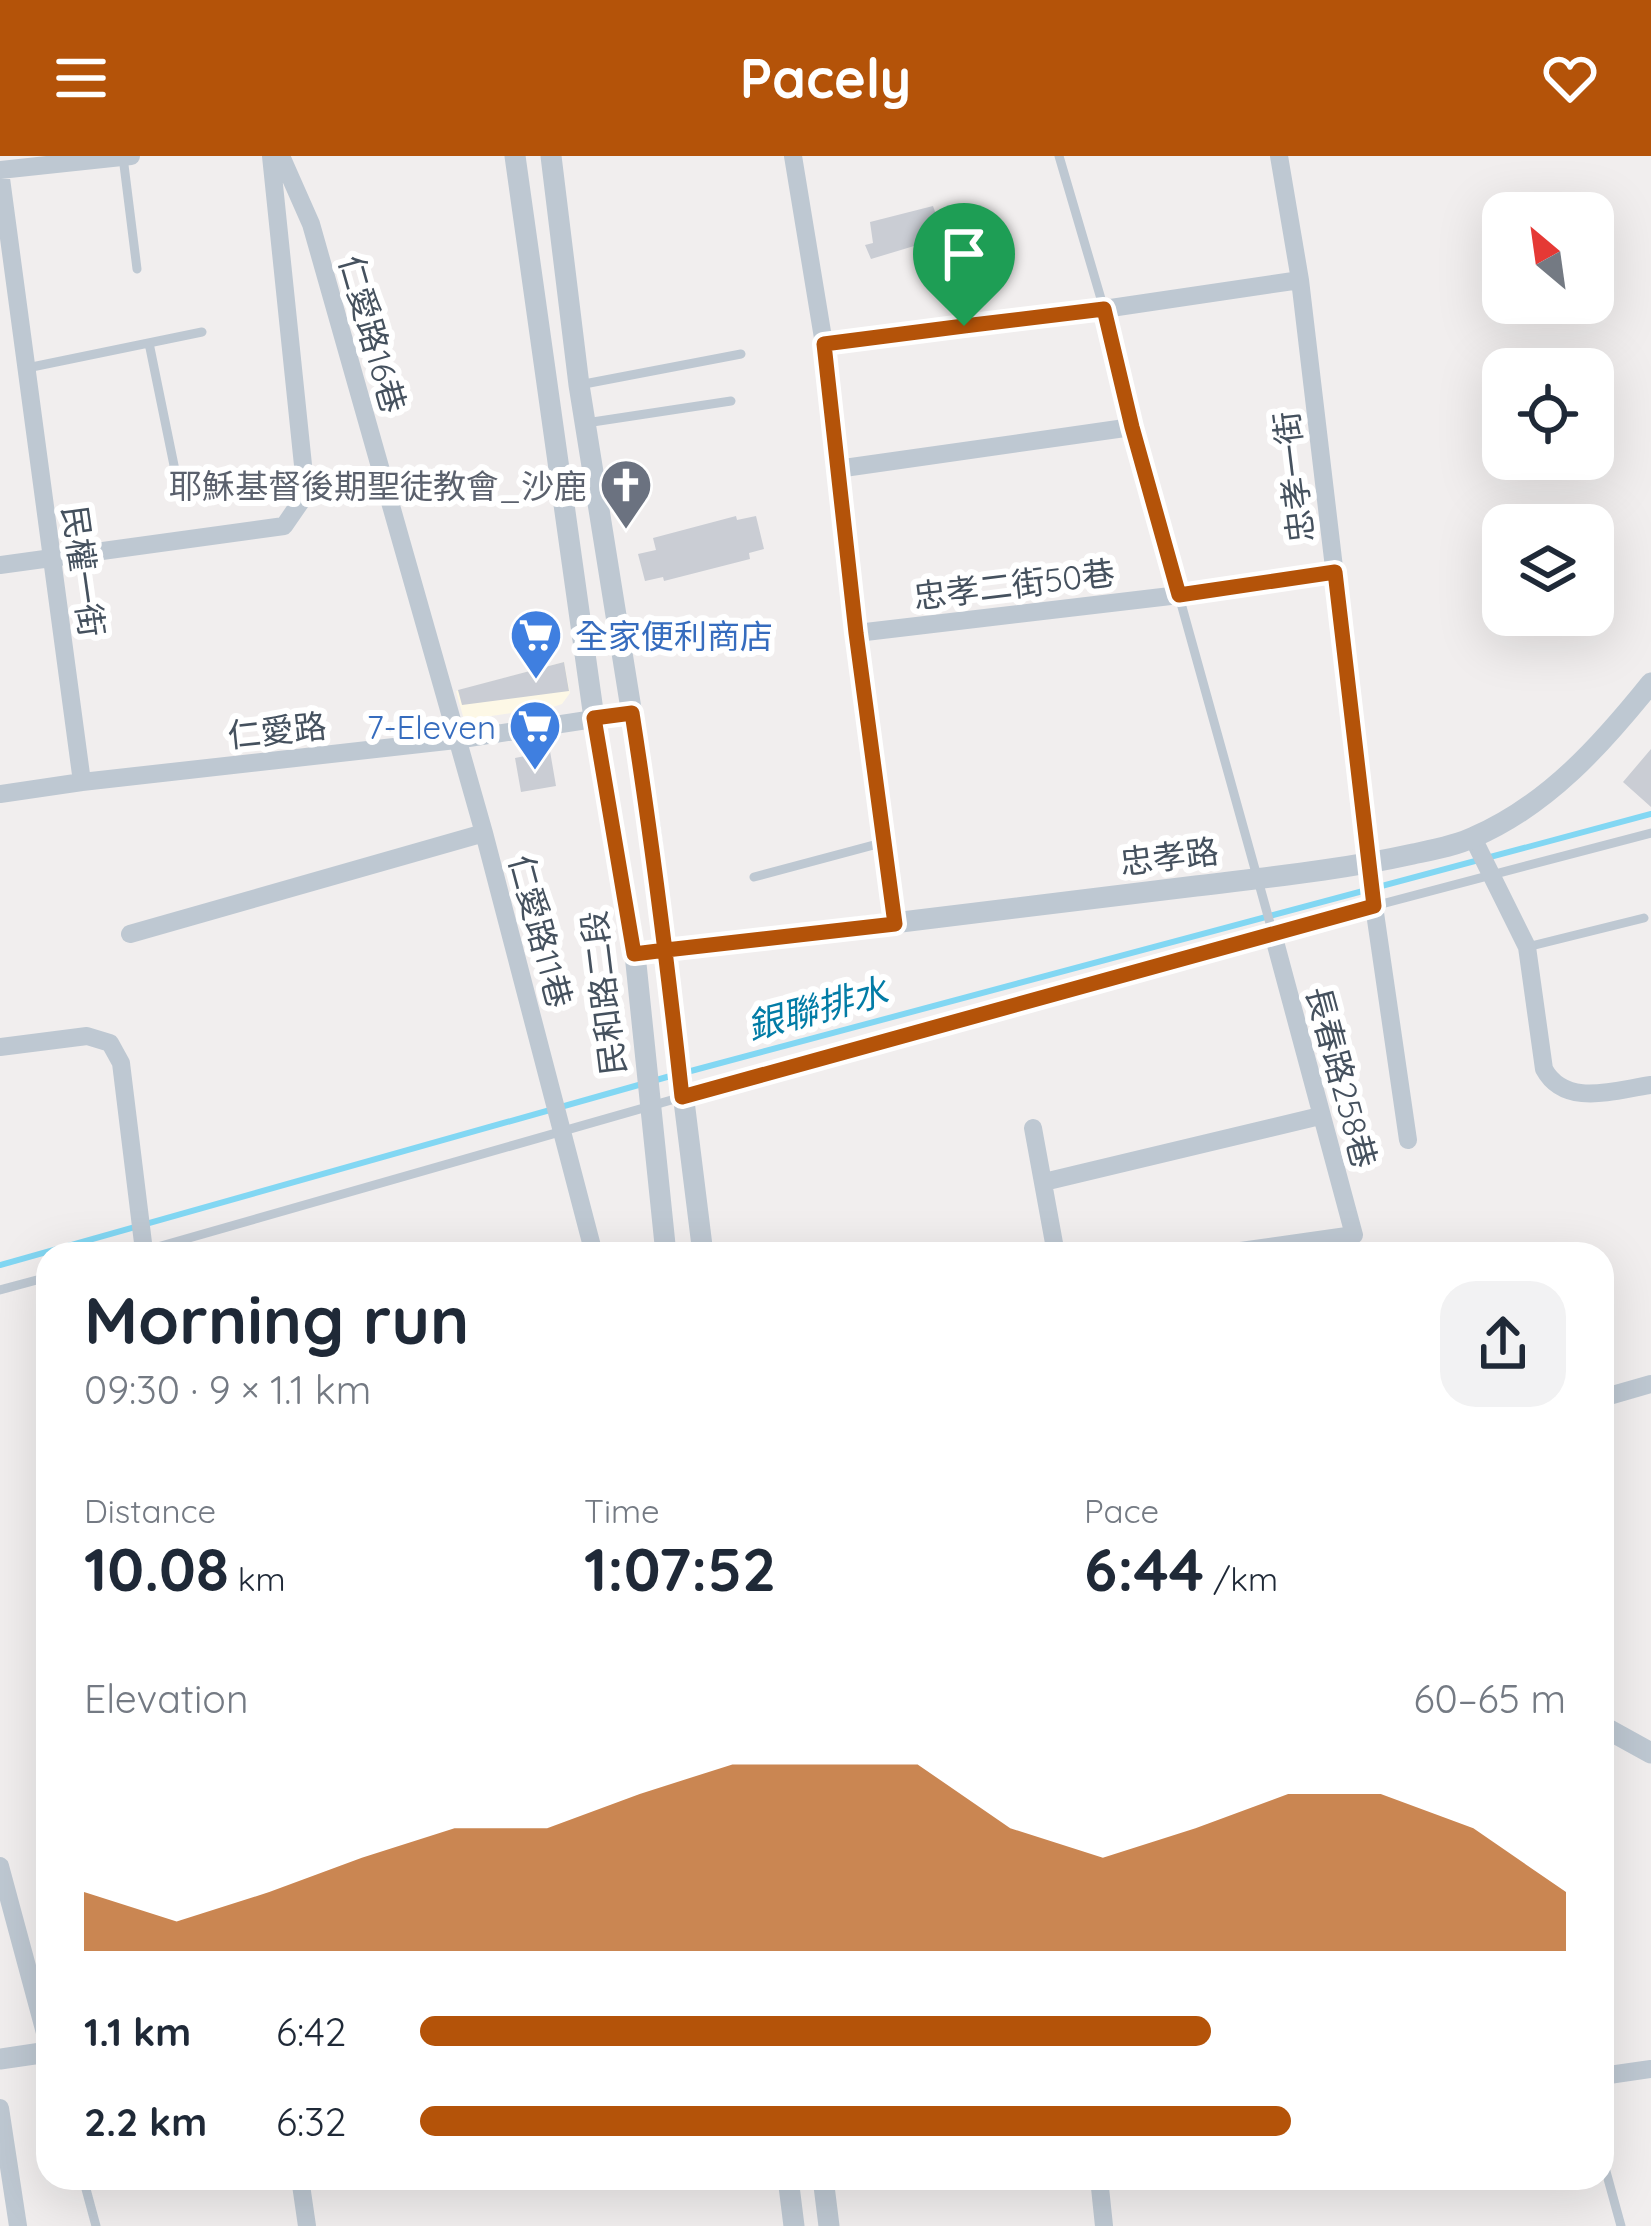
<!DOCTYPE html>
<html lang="en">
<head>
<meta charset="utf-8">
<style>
  :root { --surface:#fff; --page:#f2f2f3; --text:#1f2937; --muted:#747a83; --accent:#b45309 }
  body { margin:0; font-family:Quicksand,"Noto Sans TC",sans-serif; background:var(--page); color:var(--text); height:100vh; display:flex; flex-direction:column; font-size:45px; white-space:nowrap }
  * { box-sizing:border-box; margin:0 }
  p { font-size:39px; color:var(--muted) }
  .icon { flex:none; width:66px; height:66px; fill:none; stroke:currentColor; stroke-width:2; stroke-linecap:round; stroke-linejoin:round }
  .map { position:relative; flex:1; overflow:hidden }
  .panel { position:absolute; left:36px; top:1086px; width:1578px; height:948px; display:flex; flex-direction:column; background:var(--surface); border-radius:36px; box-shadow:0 12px 48px #0002 }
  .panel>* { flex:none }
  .needle { width:78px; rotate:331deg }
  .controls { position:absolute; left:1482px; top:36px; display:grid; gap:24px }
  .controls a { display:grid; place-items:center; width:132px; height:132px; border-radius:24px; background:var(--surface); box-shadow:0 12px 48px #0002; font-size:60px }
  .pin { position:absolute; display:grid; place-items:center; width:102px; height:102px; color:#fff; margin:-123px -51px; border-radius:50% 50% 50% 0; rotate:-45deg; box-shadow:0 0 12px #0007 }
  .pin .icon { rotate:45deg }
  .round { display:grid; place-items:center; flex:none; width:126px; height:126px; border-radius:36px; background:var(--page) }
  .summary { display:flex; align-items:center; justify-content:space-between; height:204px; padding:0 48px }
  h1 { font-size:66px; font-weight:800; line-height:90px }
  .stats { display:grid; grid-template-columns:repeat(3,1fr); gap:18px; height:204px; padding:12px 48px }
  .stats div { display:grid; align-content:center }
  .stats b { font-size:60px; font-weight:800 }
  .stats small { font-size:33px; font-weight:400 }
  .stats p { font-size:33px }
  .chart { height:336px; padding:24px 48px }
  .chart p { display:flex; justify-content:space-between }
  .chart svg { width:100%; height:216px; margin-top:12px; fill:var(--accent); opacity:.7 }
  ul { padding:0 48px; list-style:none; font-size:39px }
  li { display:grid; grid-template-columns:192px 144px 1fr; align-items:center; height:90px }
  li i { height:30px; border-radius:15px; background:var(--accent) }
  header { display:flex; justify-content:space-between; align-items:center; height:156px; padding:0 48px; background:var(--accent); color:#fff; font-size:54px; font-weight:800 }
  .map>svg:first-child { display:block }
  .commercial { fill:#fdf8e6 }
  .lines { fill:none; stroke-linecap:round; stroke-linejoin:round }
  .stream { stroke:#82d7f3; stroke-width:6 }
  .building { fill:#cacdd4 }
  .service { stroke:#bec8d2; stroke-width:9 }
  .minor { stroke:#bec8d2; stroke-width:18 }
  .tertiary { stroke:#bec8d2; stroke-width:21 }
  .route-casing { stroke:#fff; stroke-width:24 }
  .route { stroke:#b45309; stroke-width:15 }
  .labels { text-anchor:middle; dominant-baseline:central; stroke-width:12; stroke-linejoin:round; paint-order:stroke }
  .street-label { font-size:33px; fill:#45515e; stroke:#fff }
  .worship-label { font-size:33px; fill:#5b616d; stroke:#fff; text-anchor:end }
  .shop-label { font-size:33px; fill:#366cbe; stroke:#fff; text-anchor:start }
  .water-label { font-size:36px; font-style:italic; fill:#027ca6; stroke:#fff }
</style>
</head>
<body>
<header><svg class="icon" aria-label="menu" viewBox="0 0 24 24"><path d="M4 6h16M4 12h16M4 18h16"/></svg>Pacely<svg class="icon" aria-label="heart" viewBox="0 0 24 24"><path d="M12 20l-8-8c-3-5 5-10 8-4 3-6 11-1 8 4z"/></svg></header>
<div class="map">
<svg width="1651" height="2070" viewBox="0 0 1651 2070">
  <rect width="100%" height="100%" fill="#f1eeee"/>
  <path class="commercial" d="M564,506L570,537L562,548L553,551L464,564L456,535Z"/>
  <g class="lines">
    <path class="stream" d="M687,916L1651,658
      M0,1109L674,919"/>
  </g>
  <path class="building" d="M933,50L944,81L871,103L865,89L873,87L870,66Z
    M736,360L737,364L756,360L764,393L749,397L750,403L664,425L663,421L645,425L638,398L656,394L653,382Z
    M564,506L569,535L462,549L458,534Z
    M1651,593V651L1623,626Z
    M550,595L556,630L521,636L515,602Z"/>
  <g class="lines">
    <path class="service" d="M1059,0L1104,153L1132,271L1273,778
      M123,1L137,113
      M149,187L177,324
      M27,212L202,176
      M579,229L741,198
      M586,267L731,245
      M754,721L885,686
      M1527,791L1644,762
      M133,1098L682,941L1374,750L1651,677
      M0,1134L48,1121
      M1602,2001L1621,2070
      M83,2022L96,2070"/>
    <path class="minor" d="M281,0L311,68L484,677L594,1098
      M793,0L824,188L857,477L895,768
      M1279,0L1300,124L1374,750L1408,984
      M0,14L131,0
      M0,15L82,626
      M824,188L1104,153L1300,124
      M837,313L1132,271
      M0,409L284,370L306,338L271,0
      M857,477L1179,439L1335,416
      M0,638L82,626L456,584L633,557
      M1473,682L1527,791L1544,913C1565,952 1615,934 1651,929
      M130,778L484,677
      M0,891L87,880L110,887L121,907L144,1095
      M1033,972L1056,1098
      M1044,1026L1320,960
      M1219,1098L1354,1079L1273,778
      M1602,1242L1651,1228
      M0,1710L48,1888
      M1602,1920L1651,1913
      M0,1952L18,2070
      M300,2022L307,2070
      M1099,2022L1104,2070"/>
    <path class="tertiary" d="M515,0L594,562L635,798L666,1098
      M551,0L579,229L650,671L703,1098
      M653,796C834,774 1015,753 1196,730C1269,721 1341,714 1413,698C1432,694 1455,690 1474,681C1548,649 1602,588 1651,527
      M1602,1570L1651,1597
      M0,1903L48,1896
      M788,2022L794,2070
      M823,2022L829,2070"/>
  </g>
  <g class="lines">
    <g class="route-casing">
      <path id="route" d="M964,170L824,188L856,477L895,768L666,794L634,798L594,562L632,557C652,685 668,813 682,941L1374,750L1335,416L1179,439L1132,271L1104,153L964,170"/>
    </g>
    <use href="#route" class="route"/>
  </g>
  <defs>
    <g id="church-pin" transform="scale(2.7)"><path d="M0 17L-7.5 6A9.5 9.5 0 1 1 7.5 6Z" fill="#6b7280" stroke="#fff"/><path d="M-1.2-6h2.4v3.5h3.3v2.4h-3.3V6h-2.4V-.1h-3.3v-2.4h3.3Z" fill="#fff"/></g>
    <g id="supermarket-pin" transform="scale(2.7)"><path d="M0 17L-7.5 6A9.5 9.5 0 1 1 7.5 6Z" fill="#3f7fe0" stroke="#fff"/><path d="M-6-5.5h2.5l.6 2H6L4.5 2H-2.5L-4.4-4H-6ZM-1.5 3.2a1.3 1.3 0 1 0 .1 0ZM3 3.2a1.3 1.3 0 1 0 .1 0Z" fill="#fff"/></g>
  </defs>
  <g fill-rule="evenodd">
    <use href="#church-pin" x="626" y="329"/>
    <use href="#supermarket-pin" x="536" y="479"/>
    <use href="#supermarket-pin" x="535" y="570"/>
  </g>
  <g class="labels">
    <g class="street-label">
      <text transform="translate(373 178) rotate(74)">仁愛路16巷</text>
      <text transform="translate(1293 321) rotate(-97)">忠孝一街</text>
      <text transform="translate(84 415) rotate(82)">民權一街</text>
      <text transform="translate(1014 428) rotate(-7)">忠孝二街50巷</text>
      <text transform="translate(277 574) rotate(-6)">仁愛路</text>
      <text transform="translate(1169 700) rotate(-7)">忠孝路</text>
      <text transform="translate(541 775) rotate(75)">仁愛路11巷</text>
      <text transform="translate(603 837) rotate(-97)">民和路二段</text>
      <text transform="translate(1342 921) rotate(75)">長春路258巷</text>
    </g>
    <g class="worship-label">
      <text x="587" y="329">耶穌基督後期聖徒教會_沙鹿</text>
    </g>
    <g class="shop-label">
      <text x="575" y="479">全家便利商店</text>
      <text x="496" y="570" text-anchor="end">7-Eleven</text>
    </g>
    <g class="water-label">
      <text transform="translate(817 852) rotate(-15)">銀聯排水</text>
    </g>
  </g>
</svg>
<div class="controls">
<a><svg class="needle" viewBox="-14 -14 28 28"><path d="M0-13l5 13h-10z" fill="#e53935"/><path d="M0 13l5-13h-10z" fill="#747a83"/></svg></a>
<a><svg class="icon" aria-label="locate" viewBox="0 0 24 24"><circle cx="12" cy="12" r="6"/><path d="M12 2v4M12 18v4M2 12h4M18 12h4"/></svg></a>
<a><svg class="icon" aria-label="layers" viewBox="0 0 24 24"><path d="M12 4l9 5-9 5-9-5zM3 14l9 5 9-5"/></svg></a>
</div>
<div class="pin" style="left:964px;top:170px;background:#1e9e55"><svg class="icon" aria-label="arrive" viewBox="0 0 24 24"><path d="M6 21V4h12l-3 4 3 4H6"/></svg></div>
<section class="panel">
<div class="summary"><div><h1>Morning run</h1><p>09:30 · 9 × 1.1 km</p></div><a class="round"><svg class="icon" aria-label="share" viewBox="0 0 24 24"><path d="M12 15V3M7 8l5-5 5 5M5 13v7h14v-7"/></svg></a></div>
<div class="stats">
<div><p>Distance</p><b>10.08<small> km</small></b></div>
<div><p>Time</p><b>1:07:52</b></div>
<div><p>Pace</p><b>6:44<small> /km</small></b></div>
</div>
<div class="chart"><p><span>Elevation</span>60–65 m</p>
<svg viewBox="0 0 160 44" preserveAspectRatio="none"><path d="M0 44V32L10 38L20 32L30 25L40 19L50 19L60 12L70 6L80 6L90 6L100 19L110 25L120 19L130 12L140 12L150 19L160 32V44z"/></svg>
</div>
<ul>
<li><b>1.1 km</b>6:42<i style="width:69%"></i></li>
<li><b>2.2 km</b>6:32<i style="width:76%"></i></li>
</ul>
</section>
</div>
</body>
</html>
